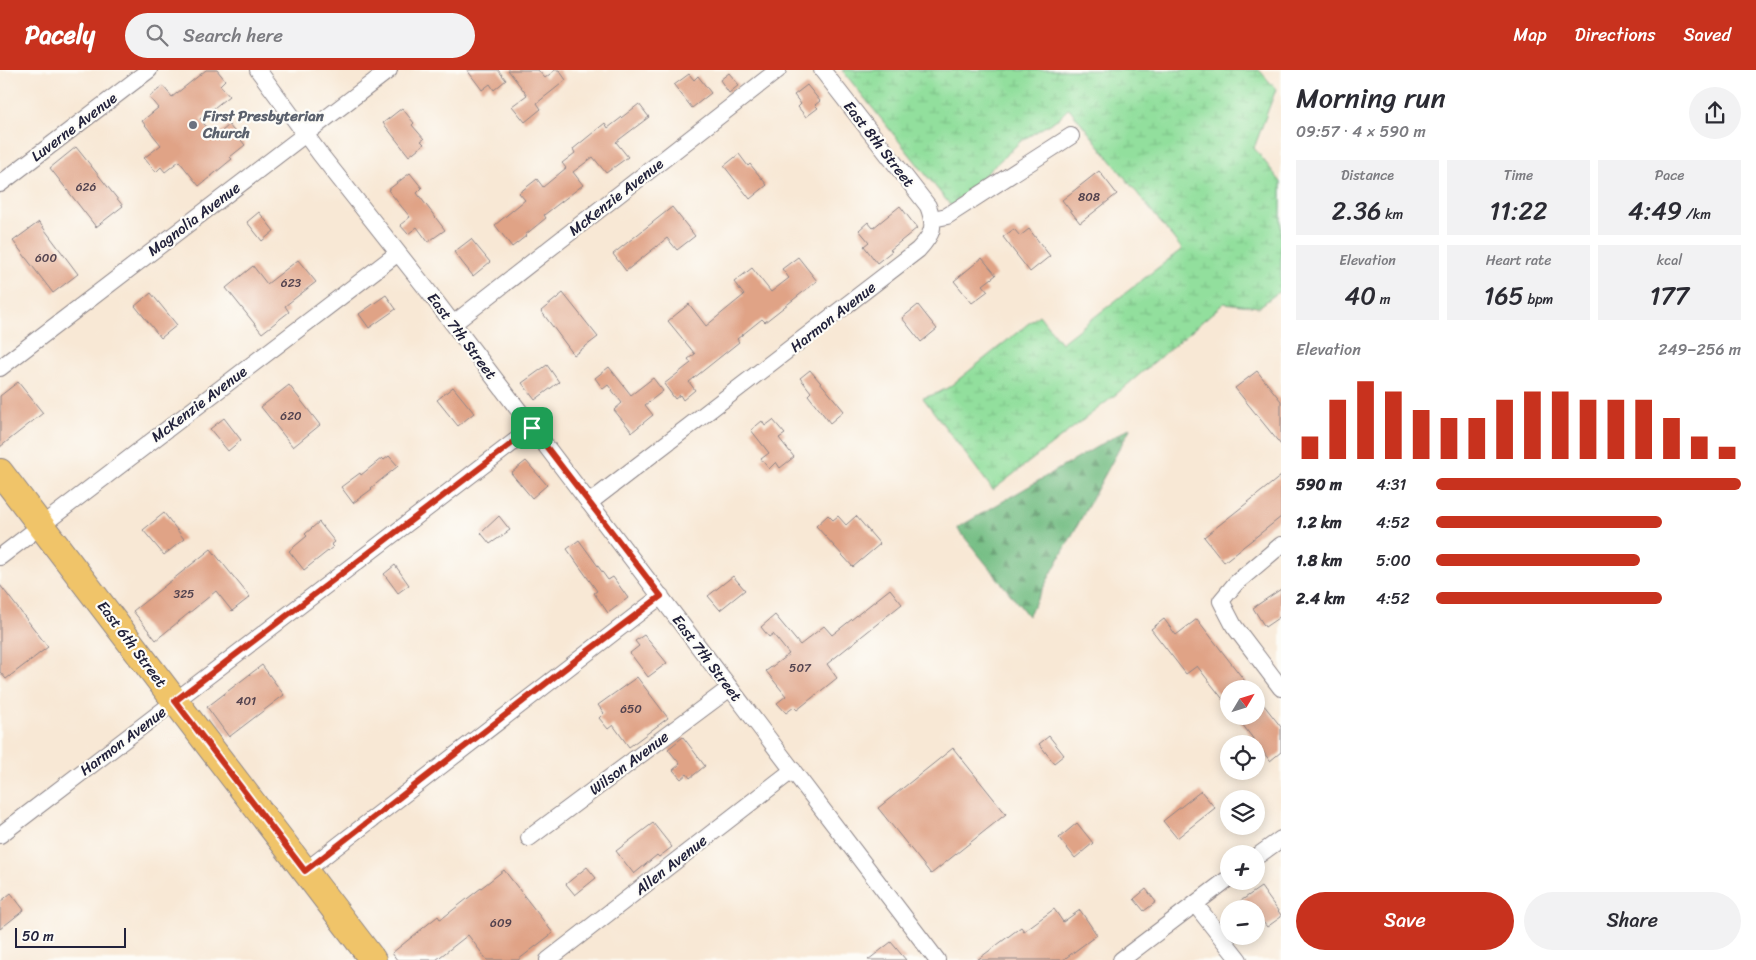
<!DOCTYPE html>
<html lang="en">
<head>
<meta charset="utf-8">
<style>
  :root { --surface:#fff; --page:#f2f2f3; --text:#2b2b33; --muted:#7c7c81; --accent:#c8321e }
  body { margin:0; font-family:Sriracha,sans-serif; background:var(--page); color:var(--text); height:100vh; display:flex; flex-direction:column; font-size:19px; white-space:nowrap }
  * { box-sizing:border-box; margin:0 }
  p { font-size:16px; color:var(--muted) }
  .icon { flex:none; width:28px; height:28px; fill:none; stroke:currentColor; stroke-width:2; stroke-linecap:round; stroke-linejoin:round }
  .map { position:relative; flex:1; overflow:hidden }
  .panel { display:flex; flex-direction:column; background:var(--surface); width:475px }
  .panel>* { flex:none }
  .needle { width:32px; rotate:52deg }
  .buttons { position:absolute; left:1220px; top:610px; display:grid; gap:10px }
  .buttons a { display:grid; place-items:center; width:45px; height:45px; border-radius:50%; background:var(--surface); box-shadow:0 2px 12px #0003; font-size:25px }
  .scale { position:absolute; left:15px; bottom:12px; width:111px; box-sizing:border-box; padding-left:5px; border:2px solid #22223b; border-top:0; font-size:14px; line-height:18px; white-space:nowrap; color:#22223b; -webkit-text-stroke:4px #fdfcf7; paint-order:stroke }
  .pin { position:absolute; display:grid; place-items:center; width:42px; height:42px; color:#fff; margin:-21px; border-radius:10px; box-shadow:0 2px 8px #0006 }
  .round { display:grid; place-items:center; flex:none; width:52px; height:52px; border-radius:26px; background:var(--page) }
  .summary { display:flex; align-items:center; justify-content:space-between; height:85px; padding:0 15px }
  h1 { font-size:28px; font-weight:600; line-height:38px }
  .figures { display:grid; grid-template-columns:repeat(3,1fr); gap:8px; height:85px; padding:5px 15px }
  .figures div { display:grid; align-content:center; border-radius:0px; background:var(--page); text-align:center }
  .figures b { font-size:25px; font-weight:600 }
  .figures small { font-size:14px; font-weight:400 }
  .figures p { font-size:14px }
  .chart { height:140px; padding:10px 15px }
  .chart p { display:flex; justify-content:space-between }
  .chart svg { width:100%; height:90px; margin-top:5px; stroke:var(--accent); stroke-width:6 }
  .primary-button { display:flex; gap:10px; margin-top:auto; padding:10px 15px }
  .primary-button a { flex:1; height:58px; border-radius:30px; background:var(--accent); color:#fff; font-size:20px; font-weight:600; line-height:58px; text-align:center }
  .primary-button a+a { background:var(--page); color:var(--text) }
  ul { padding:0 15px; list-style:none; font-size:16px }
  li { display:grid; grid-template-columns:80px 60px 1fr; align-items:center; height:38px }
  li i { height:12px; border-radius:6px; background:var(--accent) }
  header { display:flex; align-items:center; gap:30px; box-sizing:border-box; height:70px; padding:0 25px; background:var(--accent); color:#fff }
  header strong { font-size:24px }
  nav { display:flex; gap:28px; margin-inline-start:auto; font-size:18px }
  .search { width:350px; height:45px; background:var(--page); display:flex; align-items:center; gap:12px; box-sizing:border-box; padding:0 18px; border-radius:28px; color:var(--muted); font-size:19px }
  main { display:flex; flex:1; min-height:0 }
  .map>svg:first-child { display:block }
  .forest { fill:url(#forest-firs); stroke:#4c7060 }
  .wetland { fill:url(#wetland-marsh); stroke:#5a806c }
  .building { fill:#e0a386 }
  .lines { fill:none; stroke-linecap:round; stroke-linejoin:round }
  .street-casing { stroke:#8d8588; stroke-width:18 }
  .primary-casing { stroke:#8d8588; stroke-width:28 }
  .street { stroke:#fff; stroke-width:16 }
  .primary { stroke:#f0c469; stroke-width:26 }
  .route-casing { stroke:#fff; stroke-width:10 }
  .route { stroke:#c8321e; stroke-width:6 }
  .worship-dot { fill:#6b7280; stroke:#fdfcf7; stroke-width:2 }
  .labels { text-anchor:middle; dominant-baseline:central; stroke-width:4.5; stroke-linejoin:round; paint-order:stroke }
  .number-label { font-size:12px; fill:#52424e }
  .worship-label { font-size:15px; font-weight:bold; fill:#5b616d; stroke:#fdfcf7; text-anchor:start }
  .street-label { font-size:15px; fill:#22223b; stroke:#fdfcf7 }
</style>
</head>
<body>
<header>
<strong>Pacely</strong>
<div class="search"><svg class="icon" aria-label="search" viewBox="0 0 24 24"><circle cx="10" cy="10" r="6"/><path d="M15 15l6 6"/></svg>Search here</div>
<nav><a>Map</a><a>Directions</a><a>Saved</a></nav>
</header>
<main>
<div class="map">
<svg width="1281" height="890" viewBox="0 0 1281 890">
  <defs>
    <pattern id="forest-firs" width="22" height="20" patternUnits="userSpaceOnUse" patternTransform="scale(1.25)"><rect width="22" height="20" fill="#75be84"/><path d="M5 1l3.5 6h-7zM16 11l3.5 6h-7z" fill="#609a6d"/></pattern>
    <pattern id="wetland-marsh" width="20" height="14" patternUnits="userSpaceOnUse" patternTransform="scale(1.25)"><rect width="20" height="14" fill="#92df9d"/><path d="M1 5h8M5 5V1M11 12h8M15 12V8" fill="none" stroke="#7ebf88"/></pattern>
  </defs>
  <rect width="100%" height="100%" fill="#fdfcf7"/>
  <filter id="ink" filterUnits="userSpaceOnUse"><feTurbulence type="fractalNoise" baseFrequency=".02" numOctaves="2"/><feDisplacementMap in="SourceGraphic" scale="10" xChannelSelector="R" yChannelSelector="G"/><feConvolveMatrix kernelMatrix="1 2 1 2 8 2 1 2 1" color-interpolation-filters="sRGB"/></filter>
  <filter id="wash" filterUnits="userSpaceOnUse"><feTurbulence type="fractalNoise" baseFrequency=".0096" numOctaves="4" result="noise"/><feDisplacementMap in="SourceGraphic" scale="20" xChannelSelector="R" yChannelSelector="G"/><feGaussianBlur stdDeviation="1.12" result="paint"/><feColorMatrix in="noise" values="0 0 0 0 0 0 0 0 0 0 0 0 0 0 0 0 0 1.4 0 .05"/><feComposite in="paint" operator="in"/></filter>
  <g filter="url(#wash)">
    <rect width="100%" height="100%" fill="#f8e8d5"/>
    <path class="forest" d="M1131,357L1028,546L957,458Z"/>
    <path class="wetland" d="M842,0H1259L1276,19L1254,78L1281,112V220L1259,237L1224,233L1114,326L993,420L923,328L938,323L949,317L1039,245L1061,273L1182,179L1069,38L1059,48L1021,71L951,136Z"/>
    <g id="blocks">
      <path class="building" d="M206,0H217L225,10L220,15L229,26L200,49L215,67L229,55L245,75L230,87L232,89L199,116L179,91L165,102L161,97L156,102L144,88L161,75L142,51L158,38L149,27L163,16L172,27Z
        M467,0H498L506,10L494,20L490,14L482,20Z
        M508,0H538L545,8L555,0H559L566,10L537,33L541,39L525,52L512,36L527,25Z
        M729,3L739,15L729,23L720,10Z
        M689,4L694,10L698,6L711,23L692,38L674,15Z
        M807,15L820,31L815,35L818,38L806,47L798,37L801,34L794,25Z
        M639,34L649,47L616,72L628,87L606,103L593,87L573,102L583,115L544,145L546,148L525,165L526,166L512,177L495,155L525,130L519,123L537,109L543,117L566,98L562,93L575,83L573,79L605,53L608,58Z
        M402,38L414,53L412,55L424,69L421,71L424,74L409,86L383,53Z
        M76,77L123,136L96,157L50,98Z
        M739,84L748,96L750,94L767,115L750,129L724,96Z
        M1099,101L1117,124L1080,153L1062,130Z
        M410,103L422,118L417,123L445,160L428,172L417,157L408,164L400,155L410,147L388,120Z
        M900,136L917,158L890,180L892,181L877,193L864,176L869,172L859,160L868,152L873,158Z
        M672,137L695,166L677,180L667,168L626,201L613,184Z
        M259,142L274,161L262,171L247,152Z
        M39,152L78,204L53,223L13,171Z
        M1014,159L1020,166L1029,159L1050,186L1030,202L1003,167Z
        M471,169L490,192L473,206L454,182Z
        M798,187L817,211L765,252L762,249L737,269L739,272L689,312L695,320L683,330L680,325L675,329L664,314L691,293L688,289L695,284L668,251L689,234L706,256L744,225L734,212L752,198L771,222L789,208L782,199Z
        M982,188L996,205L983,215L988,221L972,233L954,211Z
        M298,190L316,212L285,236L289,242L262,263L226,218L253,196L267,214Z
        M151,223L177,255L161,268L135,236Z
        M563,223L598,267L574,285L541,241Z
        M386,225L396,239L369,258L359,244Z
        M918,235L937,259L921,272L902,248Z
        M547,295L559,312L535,330L522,313Z
        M609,297L631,325L653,308L663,321L645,335L653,345L632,362L614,340L622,333L608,315L603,319L595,308Z
        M810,300L844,341L830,353L808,325L811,322L800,308Z
        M1257,301L1281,331V375L1235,318Z
        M18,312L43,343L0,377V326Z
        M289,315L320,355L293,377L261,337Z
        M453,317L474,343L458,356L437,330Z
        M224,348L241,370L228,381L210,359Z
        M773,350L785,364L779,368L794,387L780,398L776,392L769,399L761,389L769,383L751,360L762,351L765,356Z
        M389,386L398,396L371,418L372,419L353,433L341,417L360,403L361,405L382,388L384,390Z
        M526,391L547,415L532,428L511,403Z
        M1281,406V447L1224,492L1204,467Z
        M164,443L184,469L164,485L143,460Z
        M828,445L833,450L838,446L846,455L856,446L880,474L853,497L816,456Z
        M499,446L510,460L490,474L481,463Z
        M319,452L335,472L331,475L333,477L304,500L289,481L307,466L305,464Z
        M579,470L608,510L613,507L628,528L608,543L594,523L597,521L567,479Z
        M211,479L250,527L232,541L216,521L156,570L133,541Z
        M395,495L409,515L398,523L384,504Z
        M733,506L745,520L720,540L708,526Z
        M0,515L48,577L6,609L0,602Z
        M890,519L902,534L827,594L837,608L797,640L794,637L786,643L777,633L786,626L766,601L789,584L773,564L769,567L761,557L775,545L800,575L824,556L832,565Z
        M1281,519V546L1265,557L1253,538Z
        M1164,549L1176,565L1197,549L1251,619H1229V637L1197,596L1186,604L1151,559Z
        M644,565L667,593L648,607L630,583L639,576L635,571Z
        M262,595L284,625L229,667L207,637Z
        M637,607L668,648L629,677L613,655L608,659L599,648L604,643L598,635Z
        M1256,625L1281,657V682L1270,691L1236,646H1256Z
        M1049,666L1064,685L1054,693L1039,674Z
        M683,667L705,696L690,708L687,704L681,709L673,700L680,694L668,679Z
        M953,678L1006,744L931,804L878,738Z
        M1201,721L1215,738L1177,768L1163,751Z
        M653,753L672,777L659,787L657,785L634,804L616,781Z
        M1077,753L1093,773L1075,788L1059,768Z
        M587,797L596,808L575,825L566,814Z
        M504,800L553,863L518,890H487L468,865L436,890H397L392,883L438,846L440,849L444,847Z
        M1261,817L1281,845V847L1267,857L1256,843V839H1229Z
        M1146,819L1156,832L1144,841L1134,829Z
        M11,823L24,840L0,859V832Z
        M1054,839L1063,852L1080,840L1097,865L1063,890H977L1021,857L1024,861Z
        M891,872L906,890H868Z"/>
    </g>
  </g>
  <g filter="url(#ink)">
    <use href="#blocks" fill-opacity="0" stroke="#8d8588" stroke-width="1"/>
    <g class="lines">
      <g class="street-casing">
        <path id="street" d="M258,0L320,84L425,217L937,890
          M0,114L149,0
          M933,149L947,146L1071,66
          M453,254L778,0
          M0,298L389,0
          M589,433L918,180C933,164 936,157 928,136L822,0
          M1281,475L1236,513L1221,531L1234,556L1281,618
          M0,487L398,183
          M0,765L532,358
          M529,768L730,618
          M1256,787L1281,769
          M305,801L661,526
          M1195,834L1239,890
          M548,890L793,700
          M1121,890L1229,808"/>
      </g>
      <g class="primary-casing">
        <path id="primary" d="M0,402L373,890"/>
      </g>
      <use href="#street" class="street"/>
      <use href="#primary" class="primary"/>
    </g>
  </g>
  <g class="lines" filter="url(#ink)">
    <g class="route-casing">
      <path id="route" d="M532,358L661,526L576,590L305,801L175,631Z"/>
    </g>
    <use href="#route" class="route"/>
  </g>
  <circle class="worship-dot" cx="193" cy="55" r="5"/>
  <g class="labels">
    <g class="number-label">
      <text x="86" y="117">626</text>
      <text x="1089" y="127">808</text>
      <text x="46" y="188">600</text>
      <text x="291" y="213">623</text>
      <text x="291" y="346">620</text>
      <text x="184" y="524">325</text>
      <text x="800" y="598">507</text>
      <text x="246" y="631">401</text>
      <text x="631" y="639">650</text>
      <text x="501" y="853">609</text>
    </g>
    <g class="worship-label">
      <text x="203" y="46">First Presbyterian<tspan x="203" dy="17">Church</tspan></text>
    </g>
    <g class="street-label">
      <text transform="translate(74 57) rotate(-37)">Luverne Avenue</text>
      <text transform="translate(879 74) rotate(52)">East 8th Street</text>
      <text transform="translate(616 127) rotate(-38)">McKenzie Avenue</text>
      <text transform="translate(194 149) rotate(-37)">Magnolia Avenue</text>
      <text transform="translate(833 247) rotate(-38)">Harmon Avenue</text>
      <text transform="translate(462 266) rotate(53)">East 7th Street</text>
      <text transform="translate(199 334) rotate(-37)">McKenzie Avenue</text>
      <text transform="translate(132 574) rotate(53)">East 6th Street</text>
      <text transform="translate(707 588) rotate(53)">East 7th Street</text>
      <text transform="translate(123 671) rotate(-37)">Harmon Avenue</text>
      <text transform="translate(629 693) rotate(-37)">Wilson Avenue</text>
      <text transform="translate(671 795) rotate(-38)">Allen Avenue</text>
    </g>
  </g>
</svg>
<div class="buttons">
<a><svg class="needle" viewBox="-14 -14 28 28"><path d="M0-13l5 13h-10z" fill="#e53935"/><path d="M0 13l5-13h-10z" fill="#7c7c81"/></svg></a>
<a><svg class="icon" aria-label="locate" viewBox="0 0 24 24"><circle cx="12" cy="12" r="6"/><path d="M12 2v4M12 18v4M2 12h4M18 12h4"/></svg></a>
<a><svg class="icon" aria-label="layers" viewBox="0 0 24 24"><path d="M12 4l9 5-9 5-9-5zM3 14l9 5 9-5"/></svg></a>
<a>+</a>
<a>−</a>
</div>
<div class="scale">50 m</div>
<div class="pin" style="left:532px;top:358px;background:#1e9e55"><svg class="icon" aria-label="arrive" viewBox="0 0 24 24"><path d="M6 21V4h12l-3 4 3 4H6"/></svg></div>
</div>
<section class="panel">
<div class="summary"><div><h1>Morning run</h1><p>09:57 · 4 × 590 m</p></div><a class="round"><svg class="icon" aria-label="share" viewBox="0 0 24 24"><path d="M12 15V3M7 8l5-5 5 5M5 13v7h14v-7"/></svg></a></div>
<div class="figures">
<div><p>Distance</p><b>2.36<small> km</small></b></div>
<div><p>Time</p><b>11:22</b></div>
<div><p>Pace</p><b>4:49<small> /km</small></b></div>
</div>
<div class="figures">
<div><p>Elevation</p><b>40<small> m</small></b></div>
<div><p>Heart rate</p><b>165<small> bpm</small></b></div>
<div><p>kcal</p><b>177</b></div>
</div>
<div class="chart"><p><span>Elevation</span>249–256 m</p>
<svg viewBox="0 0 160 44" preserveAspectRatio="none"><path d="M5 44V33M15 44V15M25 44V6M35 44V11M45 44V20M55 44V24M65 44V24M75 44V15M85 44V11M95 44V11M105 44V15M115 44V15M125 44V15M135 44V24M145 44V33M155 44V38"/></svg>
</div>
<ul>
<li><b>590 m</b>4:31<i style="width:100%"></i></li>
<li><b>1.2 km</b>4:52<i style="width:74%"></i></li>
<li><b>1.8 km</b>5:00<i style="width:67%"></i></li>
<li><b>2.4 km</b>4:52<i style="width:74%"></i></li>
</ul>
<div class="primary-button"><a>Save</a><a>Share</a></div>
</section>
</main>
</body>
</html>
